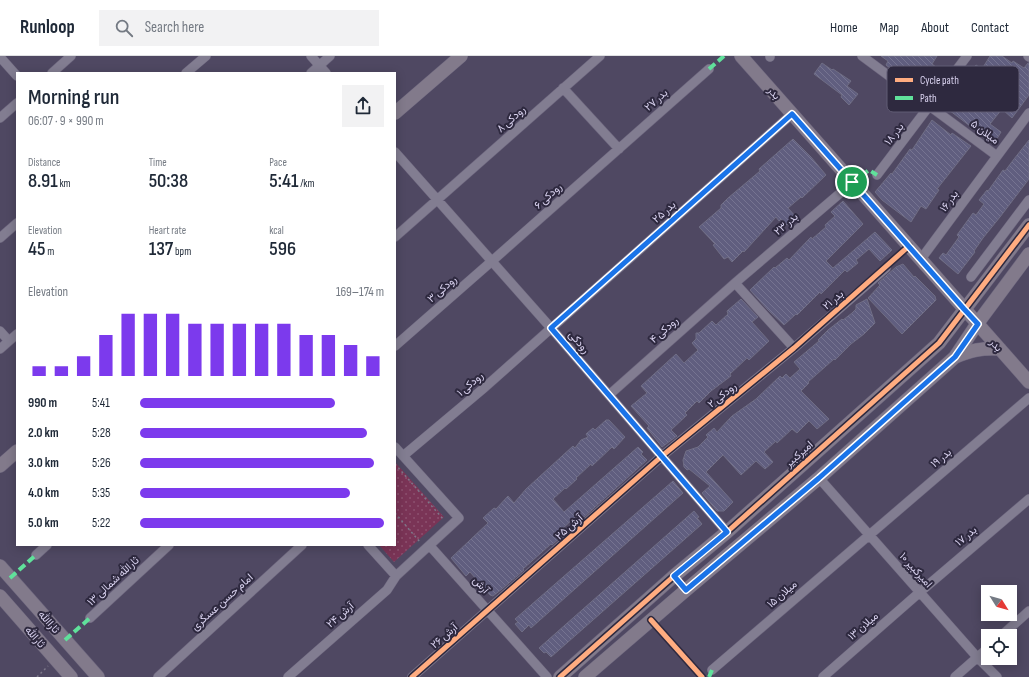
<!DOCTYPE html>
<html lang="en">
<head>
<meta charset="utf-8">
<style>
  :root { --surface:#fff; --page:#f2f2f3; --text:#1f2937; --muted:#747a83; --line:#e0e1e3; --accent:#7c3aed }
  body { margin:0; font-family:"Sofia Sans Condensed",Vazirmatn,sans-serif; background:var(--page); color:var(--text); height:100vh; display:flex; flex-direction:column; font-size:15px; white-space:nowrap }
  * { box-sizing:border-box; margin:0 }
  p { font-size:13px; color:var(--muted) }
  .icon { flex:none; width:22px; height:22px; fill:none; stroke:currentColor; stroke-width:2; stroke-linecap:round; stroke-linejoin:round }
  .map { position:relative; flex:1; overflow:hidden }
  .details { position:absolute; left:16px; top:16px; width:380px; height:474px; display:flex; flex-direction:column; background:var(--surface); border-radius:0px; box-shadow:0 2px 10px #0003 }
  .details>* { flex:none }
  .needle { width:26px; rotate:127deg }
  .tools { position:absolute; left:981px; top:529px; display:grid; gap:8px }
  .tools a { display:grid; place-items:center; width:36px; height:36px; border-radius:0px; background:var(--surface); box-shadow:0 2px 10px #0003; font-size:20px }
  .pin { position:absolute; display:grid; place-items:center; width:34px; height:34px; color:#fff; margin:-17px; border:2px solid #fff; border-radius:50%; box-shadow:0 1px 4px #0007 }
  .round { display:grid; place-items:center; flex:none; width:42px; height:42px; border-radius:0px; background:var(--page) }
  .summary { display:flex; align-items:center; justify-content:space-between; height:68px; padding:0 12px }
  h1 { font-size:22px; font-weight:600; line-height:30px }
  .figures { display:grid; grid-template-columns:repeat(3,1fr); gap:6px; height:68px; padding:4px 12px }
  .figures div { display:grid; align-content:center }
  .figures b { font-size:20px; font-weight:600 }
  .figures small { font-size:11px; font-weight:400 }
  .figures p { font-size:11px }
  .chart { height:112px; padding:8px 12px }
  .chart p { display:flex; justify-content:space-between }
  .chart svg { width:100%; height:72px; margin-top:4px; stroke:var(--accent); stroke-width:6 }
  ul { padding:0 12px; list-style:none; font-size:13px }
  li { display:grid; grid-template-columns:64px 48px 1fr; align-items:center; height:30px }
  li i { height:10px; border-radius:5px; background:var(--accent) }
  header { display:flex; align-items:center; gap:24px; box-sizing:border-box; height:56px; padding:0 20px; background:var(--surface); border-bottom:1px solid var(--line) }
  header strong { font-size:19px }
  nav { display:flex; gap:22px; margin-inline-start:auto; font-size:14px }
  .search { width:280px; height:36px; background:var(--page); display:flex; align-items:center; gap:10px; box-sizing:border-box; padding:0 14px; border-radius:0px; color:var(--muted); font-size:15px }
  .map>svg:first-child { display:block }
  .grass { fill:url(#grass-dots) }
  .building { fill:url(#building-back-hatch); stroke:#6f6d84 }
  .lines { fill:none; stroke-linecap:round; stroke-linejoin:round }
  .street-casing { stroke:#6c657d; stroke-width:10 }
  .secondary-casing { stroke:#6c657d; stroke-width:14 }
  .path { stroke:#7d788a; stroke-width:1.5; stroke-dasharray:2 3; stroke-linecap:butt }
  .street { stroke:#827d91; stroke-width:9 }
  .secondary { stroke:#827a8b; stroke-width:13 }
  .quiet { stroke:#60e19b; stroke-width:4; stroke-dasharray:8 4; stroke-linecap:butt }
  .cycleway-casing { stroke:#2e293f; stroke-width:8 }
  .cycleway { stroke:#ffac80; stroke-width:5 }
  .route-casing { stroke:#fff; stroke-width:8 }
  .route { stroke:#1a73e8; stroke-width:5 }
  .labels { text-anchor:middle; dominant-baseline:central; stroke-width:4; stroke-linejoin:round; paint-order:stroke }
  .street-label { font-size:11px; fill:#d9d2ef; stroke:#2e293f }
  .key { fill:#2e293f; stroke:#615c74; stroke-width:1 }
  .key-label { font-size:11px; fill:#d9d2ef }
</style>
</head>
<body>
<header>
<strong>Runloop</strong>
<div class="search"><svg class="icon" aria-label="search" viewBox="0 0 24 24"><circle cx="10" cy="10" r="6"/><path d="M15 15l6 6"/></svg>Search here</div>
<nav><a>Home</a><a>Map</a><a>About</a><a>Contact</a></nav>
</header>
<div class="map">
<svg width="1029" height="621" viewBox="0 0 1029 621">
  <defs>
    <pattern id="grass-dots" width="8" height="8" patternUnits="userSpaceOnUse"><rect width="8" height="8" fill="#7a3456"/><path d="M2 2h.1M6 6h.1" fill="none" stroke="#8c506f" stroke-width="1.8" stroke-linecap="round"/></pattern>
    <pattern id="building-back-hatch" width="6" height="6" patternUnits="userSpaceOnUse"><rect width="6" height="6" fill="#605e7f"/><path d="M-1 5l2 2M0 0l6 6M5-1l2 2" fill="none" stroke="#767491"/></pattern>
  </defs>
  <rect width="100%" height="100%" fill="#4f4862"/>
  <path class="grass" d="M395,406L444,461L394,506L379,489H395Z"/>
  <path class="building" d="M881,0H937L932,8L936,11L928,20L924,17L914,31L886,9L888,5Z
    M990,0H1002L1012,7L1013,5L1024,12L1028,7H1029V39L1012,62L1002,53L990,68L1001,76L995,86H991L945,51L961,30L967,34L973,23L968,18L976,9L982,13Z
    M822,7L832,14L833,13L851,25L847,30L858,38L849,49L841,41L842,39L814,18Z
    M932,64L951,79L952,77L971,90L937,133L939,134L926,153L921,150L911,166L882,144L875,136L891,117L892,118L910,93L912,94Z
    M793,83L811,101L826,119L802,142L801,141L788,152L796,161L787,169L781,163L779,165L776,161L744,196L743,195L732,206L728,201L724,203L713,189L715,188L699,171L721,152V149L728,142L760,115L759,113Z
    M1029,84V123L1000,161L983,182L974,195L975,196L958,218L939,202L943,197L946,199L959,181L957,179L973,157L976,159L984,148L979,144L987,134L988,135L1003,114L1005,115L1014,103Z
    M843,145L863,168L826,205L833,212L875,176L892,194L880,205L869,193L856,204L858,207L847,216L845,214L821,238L820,236L797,259L796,258L784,269L768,254L750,234L774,211L775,212L787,202L789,204L811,181L812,183L826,171L825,169L835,160L831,156Z
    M903,208L914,221L915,220L935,240L936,244L902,278L868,242L880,229L878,227L896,211Z
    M741,243L758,261L752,266L769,285L749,304L747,302L730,318L731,320L711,335L699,347L697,345L685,357L687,359L671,374L677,380L662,391L647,372L649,370L631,350L647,337L641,330L676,298L684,307L698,294L692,287L696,283V277H699L712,265L716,269L728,258L727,255Z
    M867,243L875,267L864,278L851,288L835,304L834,303L808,326L809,327L801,335L829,363L817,373L809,365L797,377L792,373L777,387L776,385L764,396L773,406L765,413L756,405L741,419L723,399L706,416L733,446L724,455H717L702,437L710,430L689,413L687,414L684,411L683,404L686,395L698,391L708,381L706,379L714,372L717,376L732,360L756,343L780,320L782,322L786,318L790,322L800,313L794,306L819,285L818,284L828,274L842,263L843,264L852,257L856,253V249Z
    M606,364H609L625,381L614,393L612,391L592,410L591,408L576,422L577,423L566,433L565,432L553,443L564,456L638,391L643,396L641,398L647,404L583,462L576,460L559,476L562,480L552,489L551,488L523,513L524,514L502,533L493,540L490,539L470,516L466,520L451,502L488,467L483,462L494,452L496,453L508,440L514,447L526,433L573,390L575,392L581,384L588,381L586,378L593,372L595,374Z
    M673,425L683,437L531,572L529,569L522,576L515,568L518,566L515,563Z
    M694,455L699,461L697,462L702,468L551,601L546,596L544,597L539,592Z"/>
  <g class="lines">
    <g class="street-casing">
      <path id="street" d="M311,0L326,17
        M862,0L997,100
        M1028,0L1029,1
        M0,1L17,20
        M770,1V0
        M52,17L71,0
        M186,17L206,0
        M311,17L330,0
        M563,32L619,93
        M0,62L17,47
        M395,96L551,272L727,476
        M877,119L967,0
        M395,181L600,0
        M0,182L17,167
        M921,203L1029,57
        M971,221L1029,144
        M735,227L794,292
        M0,275L9,285
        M395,290L492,205L709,13
        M0,293L17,278
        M609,339L735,227L852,127
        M403,400L484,332L792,58
        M819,422L977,601L997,621
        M368,489L396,520L459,462L395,391
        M430,490L547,621
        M36,499L47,489
        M90,562L169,489
        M1001,580L1029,555
        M712,614L1029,342
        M158,621L302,489
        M288,621L387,534L396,520
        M412,621L662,400L794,292L886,212
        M823,621L920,536L1029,443
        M955,621L988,592"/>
    </g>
    <g class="secondary-casing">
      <path id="secondary" d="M741,0L1029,326
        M395,57L461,0
        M955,301C971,294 982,292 1000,293
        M0,410L17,395
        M0,510L98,621
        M0,540L71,621
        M560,621L674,520L727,476L939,287L1029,169
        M585,621L686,534L819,422L955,301L977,268L1029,198"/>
    </g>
    <path class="path" d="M395,408L444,464
      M395,457L420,486
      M395,482L396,483
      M37,621L48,610"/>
    <use href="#street" class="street"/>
    <use href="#secondary" class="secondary"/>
    <path class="quiet" d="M709,13L724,0
      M852,127L869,114L877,119
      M10,522L36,499
      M65,584L90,562
      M709,621L712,614"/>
    <g class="cycleway-casing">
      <path id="cycleway" d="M651,564L702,621
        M412,621L662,400L794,292L909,190
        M560,621L674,520L727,476L939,287L1029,169"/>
    </g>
    <use href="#cycleway" class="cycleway"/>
  </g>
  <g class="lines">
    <g class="route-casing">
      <path id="route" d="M792,58L964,253L978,268L955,301L819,422L686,534L674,520L727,476L551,272Z"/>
    </g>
    <use href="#route" class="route"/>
  </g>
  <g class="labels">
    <g class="street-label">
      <text transform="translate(774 37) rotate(49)">بدر</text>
      <text transform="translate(656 44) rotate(-42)">بدر ۲۷</text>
      <text transform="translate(511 63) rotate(-42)">رودکی ۸</text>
      <text transform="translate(985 76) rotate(37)">میلان ۵</text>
      <text transform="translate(894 78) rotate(-53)">بدر ۱‍۸</text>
      <text transform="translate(548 140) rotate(-42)">رودکی ۶</text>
      <text transform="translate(949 145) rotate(-54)">بدر ۱۶</text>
      <text transform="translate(664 156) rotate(-42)">بدر ۲۵</text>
      <text transform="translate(786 168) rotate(-41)">بدر ۲۳</text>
      <text transform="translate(442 233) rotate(-41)">رودکی ۳</text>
      <text transform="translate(833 244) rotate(-41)">بدر ۲۱</text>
      <text transform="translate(664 274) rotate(-42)">رودکی ۴</text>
      <text transform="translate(579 286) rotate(49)">رودکی</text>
      <text transform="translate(996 289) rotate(49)">بدر</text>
      <text transform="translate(470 328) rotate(-41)">رودکی ۱</text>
      <text transform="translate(722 339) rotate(-39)">رودکی ۲</text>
      <text transform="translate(799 398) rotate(-42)">امیرکبیر</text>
      <text transform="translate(941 402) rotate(-40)">بدر ۱۹</text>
      <text transform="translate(569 471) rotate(-42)">آرش ۲۵</text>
      <text transform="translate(966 480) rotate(-40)">بدر ۱۷</text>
      <text transform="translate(916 514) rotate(48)">امیرکبیر ۱۰</text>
      <text transform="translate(113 525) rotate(-43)">ثارالله شمالی ۱۳</text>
      <text transform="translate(481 529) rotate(48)">آرش</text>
      <text transform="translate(782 538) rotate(-41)">میلان ۱۵</text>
      <text transform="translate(222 546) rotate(-42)">امام حسن عسگری</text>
      <text transform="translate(340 559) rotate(-41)">آرش ۲۴</text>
      <text transform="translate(49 566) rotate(49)">ثاراالله</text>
      <text transform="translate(863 570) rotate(-41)">میلان ۱۳</text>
      <text transform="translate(444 580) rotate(-41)">آرش ۲۶</text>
      <text transform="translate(35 581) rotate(49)">ثارالله</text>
    </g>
  </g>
  <rect x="887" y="10" width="132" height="46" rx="6" class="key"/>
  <rect x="895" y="22" width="18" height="4" fill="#ffac80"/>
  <rect x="895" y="40" width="18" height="4" fill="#60e19b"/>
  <g class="key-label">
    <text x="920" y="28">Cycle path</text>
    <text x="920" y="46">Path</text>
  </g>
</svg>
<div class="tools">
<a><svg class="needle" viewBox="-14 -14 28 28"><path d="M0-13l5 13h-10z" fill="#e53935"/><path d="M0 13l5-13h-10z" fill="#747a83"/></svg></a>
<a><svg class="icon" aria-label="locate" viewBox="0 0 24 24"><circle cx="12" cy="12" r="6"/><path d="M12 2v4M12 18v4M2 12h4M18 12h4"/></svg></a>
</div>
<div class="pin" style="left:852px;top:126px;background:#1e9e55"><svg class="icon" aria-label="arrive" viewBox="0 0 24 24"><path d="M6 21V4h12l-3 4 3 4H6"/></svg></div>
<section class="details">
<div class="summary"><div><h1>Morning run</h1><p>06:07 · 9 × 990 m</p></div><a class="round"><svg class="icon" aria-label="share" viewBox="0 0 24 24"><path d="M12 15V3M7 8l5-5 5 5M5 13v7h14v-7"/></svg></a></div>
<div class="figures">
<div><p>Distance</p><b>8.91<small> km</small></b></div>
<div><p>Time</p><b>50:38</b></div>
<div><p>Pace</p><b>5:41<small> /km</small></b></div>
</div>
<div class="figures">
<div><p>Elevation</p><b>45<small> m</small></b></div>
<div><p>Heart rate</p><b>137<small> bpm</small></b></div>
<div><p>kcal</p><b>596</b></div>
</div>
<div class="chart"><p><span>Elevation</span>169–174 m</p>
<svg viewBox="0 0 160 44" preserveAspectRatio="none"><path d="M5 44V38M15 44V38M25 44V32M35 44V19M45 44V6M55 44V6M65 44V6M75 44V12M85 44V12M95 44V12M105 44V12M115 44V12M125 44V19M135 44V19M145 44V25M155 44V32"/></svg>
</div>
<ul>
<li><b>990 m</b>5:41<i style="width:80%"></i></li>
<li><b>2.0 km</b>5:28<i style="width:93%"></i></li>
<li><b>3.0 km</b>5:26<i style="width:96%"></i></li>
<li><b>4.0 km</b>5:35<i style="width:86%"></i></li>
<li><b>5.0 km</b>5:22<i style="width:100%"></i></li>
</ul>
</section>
</div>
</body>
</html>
